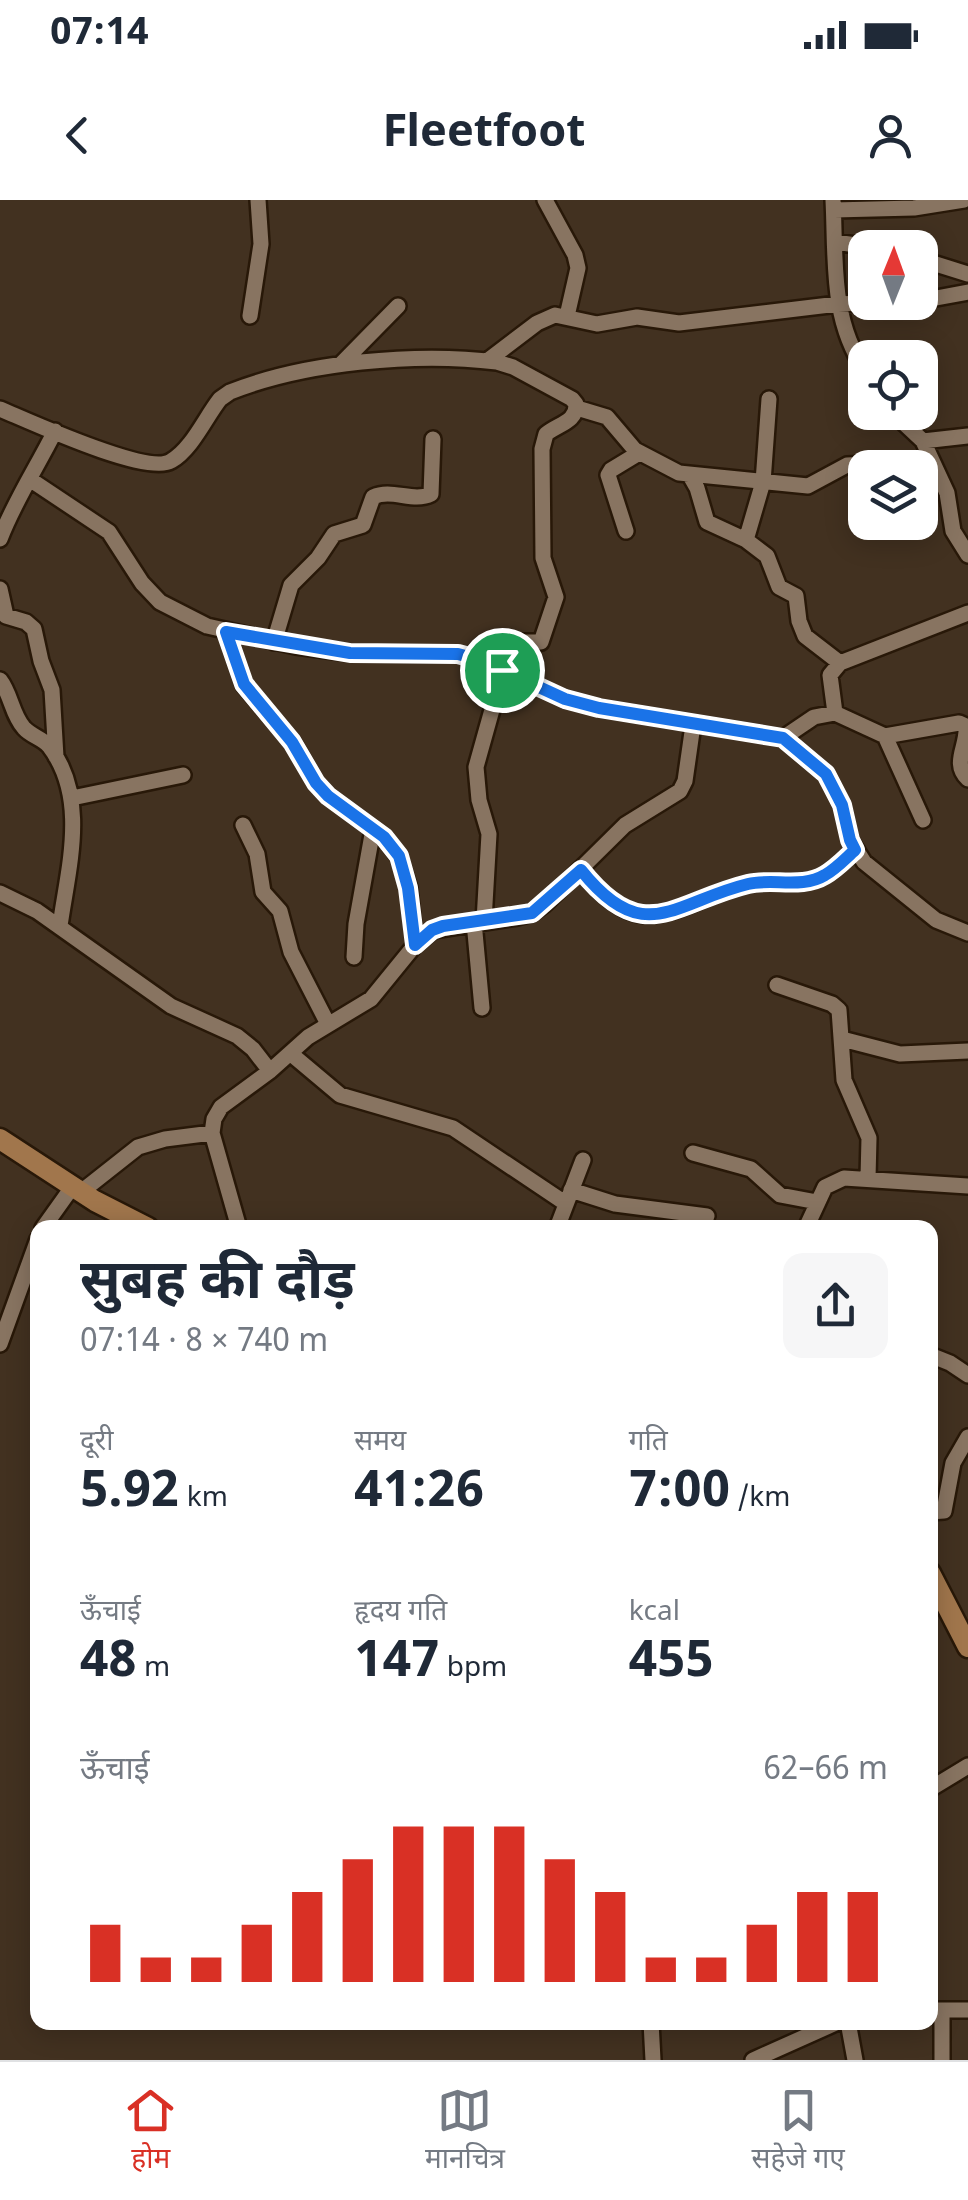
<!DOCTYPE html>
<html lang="hi">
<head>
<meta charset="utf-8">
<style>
  :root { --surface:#fff; --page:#f6f6f7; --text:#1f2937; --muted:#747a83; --line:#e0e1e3; --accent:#d93025 }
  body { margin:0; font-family:Georgia,"Noto Sans Devanagari",serif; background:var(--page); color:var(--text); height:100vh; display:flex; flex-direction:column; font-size:38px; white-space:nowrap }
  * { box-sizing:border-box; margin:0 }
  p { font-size:32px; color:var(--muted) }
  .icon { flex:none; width:55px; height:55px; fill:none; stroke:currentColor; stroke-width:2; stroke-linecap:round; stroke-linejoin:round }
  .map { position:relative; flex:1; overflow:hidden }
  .details { position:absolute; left:30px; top:1020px; width:908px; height:810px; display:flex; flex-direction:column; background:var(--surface); border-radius:20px; box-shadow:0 5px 25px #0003 }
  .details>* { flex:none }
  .needle { width:65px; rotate:1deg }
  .tools { position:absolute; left:848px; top:30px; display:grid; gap:20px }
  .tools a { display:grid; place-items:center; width:90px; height:90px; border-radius:20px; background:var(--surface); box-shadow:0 5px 25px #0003; font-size:50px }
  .pin { position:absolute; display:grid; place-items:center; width:85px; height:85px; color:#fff; margin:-42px; border:5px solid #fff; border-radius:50%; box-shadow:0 2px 10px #0007 }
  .round { display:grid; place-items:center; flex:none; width:105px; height:105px; border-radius:20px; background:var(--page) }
  .summary { display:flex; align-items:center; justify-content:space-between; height:170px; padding:0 50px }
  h1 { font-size:55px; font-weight:700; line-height:75px }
  .stats { display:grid; grid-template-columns:repeat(3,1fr); gap:15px; height:170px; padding:10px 50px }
  .stats div { display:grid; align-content:center }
  .stats b { font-size:50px; font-weight:700 }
  .stats small { font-size:28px; font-weight:400 }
  .stats p { font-size:28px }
  .chart { height:280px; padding:20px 50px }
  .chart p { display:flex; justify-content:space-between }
  .chart svg { width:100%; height:180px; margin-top:10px; stroke:var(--accent); stroke-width:6 }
  .status { display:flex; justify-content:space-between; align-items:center; height:70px; padding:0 50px; background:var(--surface); direction:ltr }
  .status svg { height:28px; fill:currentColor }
  header { display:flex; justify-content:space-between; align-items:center; height:130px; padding:0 50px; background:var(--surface); font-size:45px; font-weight:700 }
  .dock { display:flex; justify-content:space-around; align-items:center; height:140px; border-top:2px solid var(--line); background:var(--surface); font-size:28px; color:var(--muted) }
  .dock a { display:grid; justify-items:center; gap:5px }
  .dock .current { color:var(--accent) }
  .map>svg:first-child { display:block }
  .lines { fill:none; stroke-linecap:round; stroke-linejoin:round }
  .street-casing { stroke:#281808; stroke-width:20 }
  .secondary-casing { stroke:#281808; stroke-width:25 }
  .street { stroke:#887461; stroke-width:15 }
  .secondary { stroke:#a1764c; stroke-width:20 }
  .route-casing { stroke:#fff; stroke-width:20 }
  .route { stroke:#1a73e8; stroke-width:12 }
</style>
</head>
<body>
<div class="status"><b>07:14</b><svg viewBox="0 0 49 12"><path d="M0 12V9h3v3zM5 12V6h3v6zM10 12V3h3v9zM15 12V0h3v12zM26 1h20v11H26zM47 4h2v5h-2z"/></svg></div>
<header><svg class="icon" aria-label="back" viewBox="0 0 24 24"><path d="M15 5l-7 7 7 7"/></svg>Fleetfoot<svg class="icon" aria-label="person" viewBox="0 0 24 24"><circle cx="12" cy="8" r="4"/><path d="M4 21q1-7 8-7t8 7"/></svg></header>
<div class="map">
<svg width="968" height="1860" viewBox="0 0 968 1860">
  <rect width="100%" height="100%" fill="#423120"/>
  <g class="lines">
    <g class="street-casing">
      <path id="street" d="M545,0L575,55L578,68L567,116
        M833,0C836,58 830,120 865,170
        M834,10L914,8L964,0
        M835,42L877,48
        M920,59L968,74
        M920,101L968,92
        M250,116L261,44L258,0
        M487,161L537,123L555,115L597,124L637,117L679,123L838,104L883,102
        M341,164L398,106
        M577,208L607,217L635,250L679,273L808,286L847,265L904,262L930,256
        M0,209C29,221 147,276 171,261C192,249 205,218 220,199L230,192C305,162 416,152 497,162L513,167L572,199L576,204C577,222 558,224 546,234L542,249L543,358L556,397L541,442H517L509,449L476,567L479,600L489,634L484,721
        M892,212L923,241L947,293L953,331L968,355
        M923,241L968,236
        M689,274L697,288L707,322L746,340L767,356L779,387L796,396L799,421L805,436L840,463
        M31,280L109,332L142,383L160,402L207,426L296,446L350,453L458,454L481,461L565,499L599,508L783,538L826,574L842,605L850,640L864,662L936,720L968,733
        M626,331L608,275L611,270L639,253
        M0,339C15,300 36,269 55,231
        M746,340L763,282L769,199
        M0,389L6,416L26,422L34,429L41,461L52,490L56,557
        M226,431L244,485L293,543L316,583L328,596L384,637L399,657L409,688L415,745
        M274,442L291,385L318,358L334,334L363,325L373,297C392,288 413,303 431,294L433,239
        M0,480C11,494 12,515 24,528C31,536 42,538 49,546C89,598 68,668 60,726
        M835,513L830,475L840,463L968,413
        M885,536L923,620
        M783,538L814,517L835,513L885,536L959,523L966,526C968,546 951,563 968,579
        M72,598L183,575
        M243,625L257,654L263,692L280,711L291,752L328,824
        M581,670C644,750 674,702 748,684C773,678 802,689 825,675C836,669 846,658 855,650
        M0,693L37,711L171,806L237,836L253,849L270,871
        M474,722L482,808
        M354,757L356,724L373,629
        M777,785L832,804L839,810L844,880L869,938L868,978
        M842,839L900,854L968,851
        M290,853L340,895L453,928L565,1003
        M693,953L751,969L780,995L817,1002
        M571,990L615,1004L707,1016
        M81,992L138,947L165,939L212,933
        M43,1028L73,986
        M239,1028L212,933L214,919L221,907L270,871L308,837L371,799L415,745L433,730L517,717L532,713L545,704L625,625L680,591L685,581L693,525
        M557,1028L583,960
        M806,1028L825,987L844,978L968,986
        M0,1144L38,1039
        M930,1155L950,1163L968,1175
        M930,1312L944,1311L953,1263L968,1237
        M930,1589L968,1566
        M930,1810H968
        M651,1822L653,1860
        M848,1822L855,1860
        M753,1860L838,1822
        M942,1860V1812"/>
    </g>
    <g class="secondary-casing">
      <path id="secondary" d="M0,939L95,1001L148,1028
        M930,1373L968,1447"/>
    </g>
    <use href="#street" class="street"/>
    <use href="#secondary" class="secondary"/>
  </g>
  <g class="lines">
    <g class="route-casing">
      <path id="route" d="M226,432L350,453L458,454L480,460L565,499L599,508L783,538L826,574L842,605L850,640L855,650C846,658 836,669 825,675C802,689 773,678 748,684C674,702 644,749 581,670L532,713L443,726L432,730L415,745L408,688L399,656L384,637L328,596L316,583L292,542L244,484Z"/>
    </g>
    <use href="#route" class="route"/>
  </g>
</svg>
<div class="tools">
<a><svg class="needle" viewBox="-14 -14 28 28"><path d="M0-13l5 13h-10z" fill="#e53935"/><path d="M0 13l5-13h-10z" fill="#747a83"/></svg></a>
<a><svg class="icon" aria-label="locate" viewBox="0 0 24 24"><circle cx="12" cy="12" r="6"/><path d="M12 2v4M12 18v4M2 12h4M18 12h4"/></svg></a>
<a><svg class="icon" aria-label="layers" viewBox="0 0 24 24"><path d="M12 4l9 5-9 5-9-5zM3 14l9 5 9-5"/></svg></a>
</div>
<div class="pin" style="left:502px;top:470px;background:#1e9e55"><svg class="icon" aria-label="arrive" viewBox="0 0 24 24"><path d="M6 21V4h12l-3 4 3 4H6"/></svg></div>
<section class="details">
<div class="summary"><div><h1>सुबह की दौड़</h1><p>07:14 · 8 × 740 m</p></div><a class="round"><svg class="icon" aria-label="share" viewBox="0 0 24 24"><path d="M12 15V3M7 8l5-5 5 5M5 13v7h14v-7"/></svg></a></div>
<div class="stats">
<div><p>दूरी</p><b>5.92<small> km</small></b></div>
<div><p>समय</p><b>41:26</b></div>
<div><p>गति</p><b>7:00<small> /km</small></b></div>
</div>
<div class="stats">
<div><p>ऊँचाई</p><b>48<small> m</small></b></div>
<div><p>हृदय गति</p><b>147<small> bpm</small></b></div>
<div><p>kcal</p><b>455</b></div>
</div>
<div class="chart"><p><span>ऊँचाई</span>62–66 m</p>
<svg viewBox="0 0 160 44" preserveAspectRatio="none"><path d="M5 44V30M15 44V38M25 44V38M35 44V30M45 44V22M55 44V14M65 44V6M75 44V6M85 44V6M95 44V14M105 44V22M115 44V38M125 44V38M135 44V30M145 44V22M155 44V22"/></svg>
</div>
</section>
</div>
<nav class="dock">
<a class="current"><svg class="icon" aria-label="home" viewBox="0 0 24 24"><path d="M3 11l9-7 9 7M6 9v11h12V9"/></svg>होम</a>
<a><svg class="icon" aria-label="map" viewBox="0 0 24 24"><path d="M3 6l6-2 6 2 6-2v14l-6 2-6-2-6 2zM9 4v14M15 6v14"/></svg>मानचित्र</a>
<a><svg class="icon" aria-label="saved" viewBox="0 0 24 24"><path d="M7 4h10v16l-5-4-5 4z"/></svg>सहेजे गए</a>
</nav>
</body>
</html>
